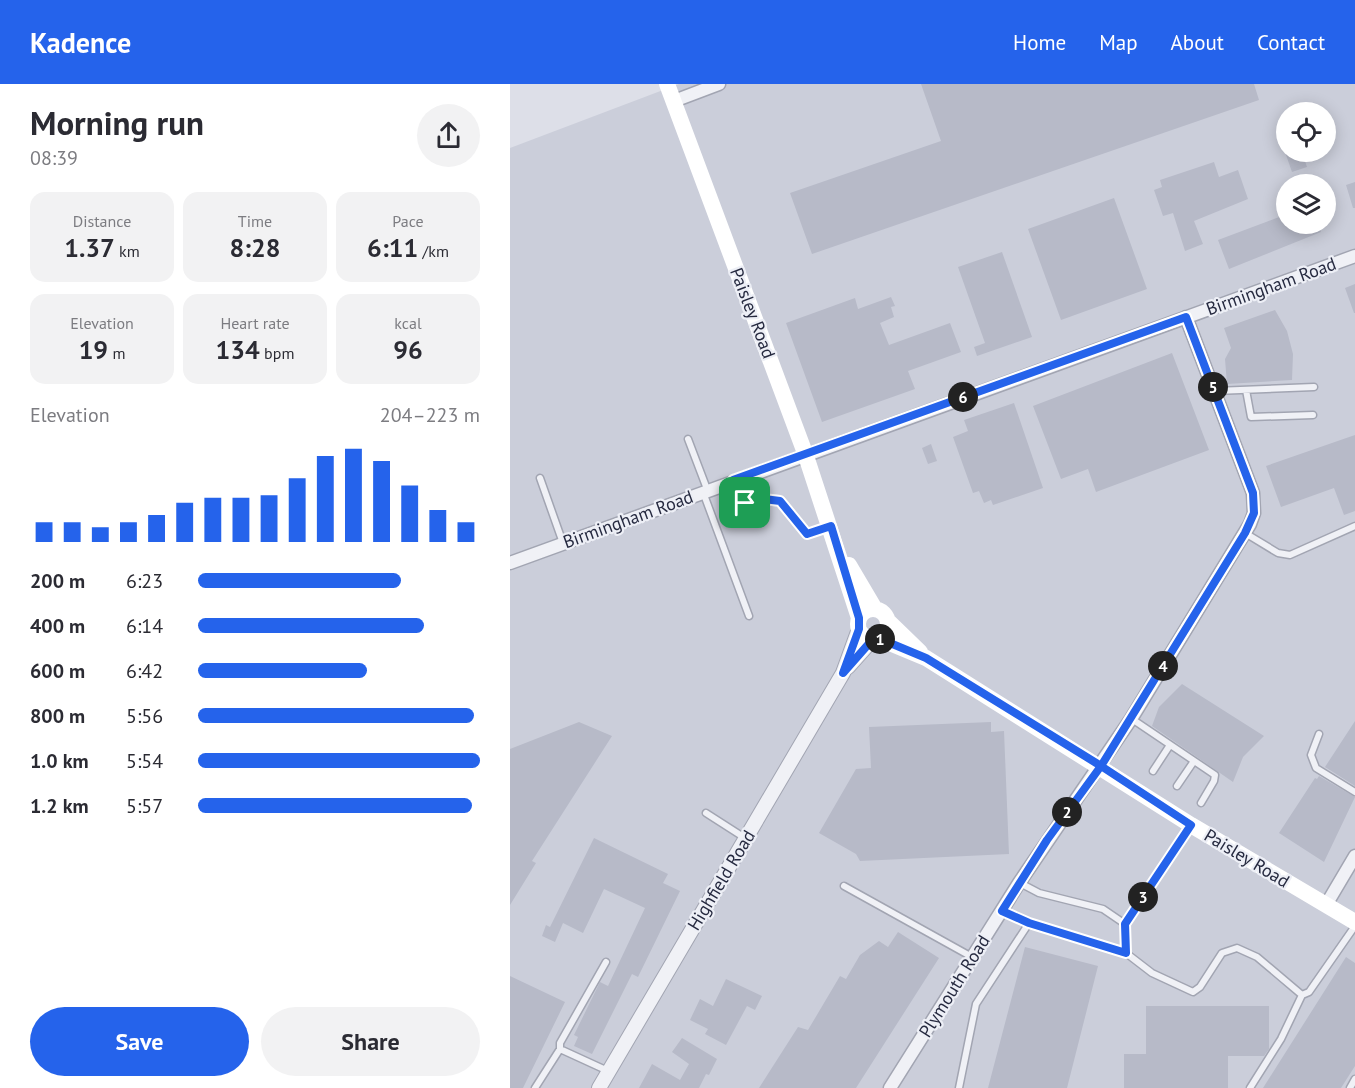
<!DOCTYPE html>
<html lang="en">
<head>
<meta charset="utf-8">
<style>
  :root { --surface:#fff; --page:#f2f2f3; --text:#2b2b33; --muted:#7c7c81; --accent:#2563eb }
  body { margin:0; font-family:"PT Sans",sans-serif; background:var(--page); color:var(--text); height:100vh; display:flex; flex-direction:column; font-size:22px; white-space:nowrap }
  * { box-sizing:border-box; margin:0 }
  p { font-size:20px; color:var(--muted) }
  .icon { flex:none; width:33px; height:33px; fill:none; stroke:currentColor; stroke-width:2; stroke-linecap:round; stroke-linejoin:round }
  .map { position:relative; flex:1; overflow:hidden }
  .side { display:flex; flex-direction:column; background:var(--surface); width:510px }
  .side>* { flex:none }
  .buttons { position:absolute; left:766px; top:18px; display:grid; gap:12px }
  .buttons a { display:grid; place-items:center; width:60px; height:60px; border-radius:50%; background:var(--surface); box-shadow:0 3px 15px #0003; font-size:30px }
  .pin { position:absolute; display:grid; place-items:center; width:51px; height:51px; color:#fff; margin:-26px; border-radius:12px; box-shadow:0 3px 9px #0006 }
  .km { position:absolute; width:30px; height:30px; margin:-15px; border-radius:50%; background:#222; color:#fff; font-size:16px; line-height:30px; text-align:center }
  .round { display:grid; place-items:center; flex:none; width:63px; height:63px; border-radius:32px; background:var(--page) }
  .summary { display:flex; align-items:center; justify-content:space-between; height:102px; padding:0 30px }
  h1 { font-size:33px; font-weight:800; line-height:45px }
  .figures { display:grid; grid-template-columns:repeat(3,1fr); gap:9px; height:102px; padding:6px 30px }
  .figures div { display:grid; align-content:center; border-radius:15px; background:var(--page); text-align:center }
  .figures b { font-size:26px; font-weight:800 }
  .figures small { font-size:16px; font-weight:400 }
  .figures p { font-size:16px }
  .chart { height:168px; padding:12px 30px }
  .chart p { display:flex; justify-content:space-between }
  .chart svg { width:100%; height:108px; margin-top:6px; stroke:var(--accent); stroke-width:6 }
  .action { display:flex; gap:12px; margin-top:auto; padding:12px 30px }
  .action a { flex:1; height:69px; border-radius:36px; background:var(--accent); color:#fff; font-size:24px; font-weight:800; line-height:69px; text-align:center }
  .action a+a { background:var(--page); color:var(--text) }
  ul { padding:0 30px; list-style:none; font-size:20px }
  li { display:grid; grid-template-columns:96px 72px 1fr; align-items:center; height:45px }
  li i { height:15px; border-radius:8px; background:var(--accent) }
  header { display:flex; align-items:center; gap:36px; box-sizing:border-box; height:84px; padding:0 30px; background:var(--accent); color:#fff }
  header strong { font-size:28px }
  nav { display:flex; gap:33px; margin-inline-start:auto; font-size:21px }
  main { display:flex; flex:1; min-height:0 }
  .map>svg:first-child { display:block }
  .built { fill:#cbceda; fill-rule:evenodd }
  .building { fill:#b7bac8 }
  .lines { fill:none; stroke-linecap:round; stroke-linejoin:round }
  .service-casing { stroke:#a2a5b2; stroke-width:9 }
  .minor-casing { stroke:#a2a5b2; stroke-width:15 }
  .tertiary-casing { stroke:#a2a5b2; stroke-width:16 }
  .service { stroke:#f0f1f6; stroke-width:6 }
  .minor { stroke:#f0f1f6; stroke-width:12 }
  .tertiary { stroke:#f0f1f6; stroke-width:14 }
  .secondary { stroke:#fff; stroke-width:16 }
  .route-casing { stroke:#fff; stroke-width:12 }
  .route { stroke:#2563eb; stroke-width:8 }
  .labels { text-anchor:middle; dominant-baseline:central; stroke-width:4.5; stroke-linejoin:round; paint-order:stroke }
  .street-label { font-size:18px; fill:#262a40; stroke:#edeff6 }
</style>
</head>
<body>
<header>
<strong>Kadence</strong>
<nav><a>Home</a><a>Map</a><a>About</a><a>Contact</a></nav>
</header>
<main>
<section class="side">
<div class="summary"><div><h1>Morning run</h1><p>08:39</p></div><a class="round"><svg class="icon" aria-label="share" viewBox="0 0 24 24"><path d="M12 15V3M7 8l5-5 5 5M5 13v7h14v-7"/></svg></a></div>
<div class="figures">
<div><p>Distance</p><b>1.37<small> km</small></b></div>
<div><p>Time</p><b>8:28</b></div>
<div><p>Pace</p><b>6:11<small> /km</small></b></div>
</div>
<div class="figures">
<div><p>Elevation</p><b>19<small> m</small></b></div>
<div><p>Heart rate</p><b>134<small> bpm</small></b></div>
<div><p>kcal</p><b>96</b></div>
</div>
<div class="chart"><p><span>Elevation</span>204–223 m</p>
<svg viewBox="0 0 160 44" preserveAspectRatio="none"><path d="M5 44V36M15 44V36M25 44V38M35 44V36M45 44V33M55 44V28M65 44V26M75 44V26M85 44V25M95 44V18M105 44V9M115 44V6M125 44V11M135 44V21M145 44V31M155 44V36"/></svg>
</div>
<ul>
<li><b>200 m</b>6:23<i style="width:72%"></i></li>
<li><b>400 m</b>6:14<i style="width:80%"></i></li>
<li><b>600 m</b>6:42<i style="width:60%"></i></li>
<li><b>800 m</b>5:56<i style="width:98%"></i></li>
<li><b>1.0 km</b>5:54<i style="width:100%"></i></li>
<li><b>1.2 km</b>5:57<i style="width:97%"></i></li>
</ul>
<div class="action"><a>Save</a><a>Share</a></div>
</section>
<div class="map">
<svg width="845" height="1004" viewBox="0 0 845 1004">
  <rect width="100%" height="100%" fill="#dddfe8"/>
  <path class="built" d="M169,0H845V1004H0V64ZM777,28H816V68H777ZM777,100H816V140H777Z"/>
  <path class="building" d="M411,0H744L749,16L302,170L280,109L431,57Z
    M775,68H792L797,83L782,88Z
    M704,78L709,93L728,86L738,115L684,137L693,160L675,167L663,129L653,132L644,106L652,103L650,96Z
    M845,98V124H843L836,101Z
    M604,114L637,205L551,236L518,145Z
    M777,130V140H808L811,148L719,185L708,156Z
    M492,168L522,253L467,272L464,263L475,259L448,183Z
    M845,200V229H844L835,204Z
    M381,213L385,222L381,223L384,233L370,239L379,261L440,239L451,268L398,287L405,305L312,338L276,239L345,214L348,225Z
    M765,226L777,247L783,270L782,296L717,300L715,275L721,264L714,244Z
    M662,269L699,366L586,408L578,385L551,395L523,322Z
    M504,319L533,404L483,421L481,416L474,419L469,407L463,409L443,353L458,347L454,336Z
    M845,351V427L834,431L824,404L771,423L756,382Z
    M421,360L427,377L418,380L412,364Z
    M672,600L754,652L733,673L723,698L642,642L649,623Z
    M845,637V702L815,683Z
    M69,638L102,652L22,777L26,779L0,821V665Z
    M481,638V648L494,647L499,770L350,777L346,770L309,749L346,685L361,684L359,643Z
    M809,692L845,713L814,778L769,749L805,694L807,695Z
    M84,754L158,790L153,799L170,807L128,893L122,890L82,970L64,962L68,953L64,951L90,898L98,902L135,824L94,805L73,849L53,839L45,858L32,852L36,841L40,843Z
    M388,848L429,874L346,1004H249L288,943L298,946L330,892L336,895L350,871L369,857L378,863Z
    M515,863L588,882L557,1004H478Z
    M836,873L845,879V982L831,1004H753Z
    M0,892L55,918L13,1004H0Z
    M216,895L252,912L245,926L237,922L216,961L195,950L198,945L180,936L190,915L203,922Z
    M636,922H759V965L754,972H718V1004H614V970H636Z
    M172,954L207,975L199,991L196,990L189,1004H129L142,980L170,996L179,980L162,968Z"/>
  <g class="lines">
    <g class="service-casing">
      <path id="service" d="M736,306L741,333L803,331
        M705,307L804,303
        M178,355L197,405
        M30,394L53,459
        M223,396L235,419L254,415L270,417L294,448L301,449L319,443
        M193,408L239,532
        M735,449L768,469L780,471L845,442
        M622,635L705,691L704,697L691,719
        M809,650L801,671L806,684L845,708
        M643,687L660,661
        M667,702L684,677
        M196,729L235,754
        M510,799L529,809L593,825L615,840L616,869
        M334,802L462,873
        M492,827L519,839L616,869L642,889L683,908L690,903L712,869L727,864L747,873L792,911L799,908L845,842
        M615,840L680,743
        M50,965V959L96,878
        M25,1004L50,965L98,987
        M449,1004L466,920L519,839
        M740,1004L771,955L792,911
        M840,1004L845,995"/>
    </g>
    <g class="minor-casing">
      <path id="minor" d="M164,17L209,0
        M0,479L845,172
        M816,821L845,772
        M380,1004L509,799L621,635L740,440L744,429L743,409L676,233"/>
    </g>
    <g class="tertiary-casing">
      <path id="tertiary" d="M338,583L363,555
        M89,1004L333,589L349,545"/>
    </g>
    <use href="#service" class="service"/>
    <use href="#minor" class="minor"/>
    <use href="#tertiary" class="tertiary"/>
    <path class="secondary" d="M157,0L295,369L349,534
      M339,481L365,525
      M348 540a15 15 0 1 1 30 0a15 15 0 1 1-30 0Z
      M378,537L410,568
      M368,554L416,574L681,741L845,838"/>
  </g>
  <g class="lines">
    <g class="route-casing">
      <path id="route" d="M235,419L254,415L270,417L297,450L321,442L349,534V545L333,589L363,555L368,554L416,574L591,682L537,756L492,827L519,839L616,869L615,840L681,741L591,682L735,449L744,429L743,409L676,233L223,396L235,419"/>
    </g>
    <use href="#route" class="route"/>
  </g>
  <g class="labels">
    <g class="street-label">
      <text transform="translate(761 202) rotate(-20)">Birmingham Road</text>
      <text transform="translate(243 229) rotate(69)">Paisley Road</text>
      <text transform="translate(118 435) rotate(-20)">Birmingham Road</text>
      <text transform="translate(737 774) rotate(31)">Paisley Road</text>
      <text transform="translate(211 796) rotate(-59)">Highfield Road</text>
      <text transform="translate(444 902) rotate(-58)">Plymouth Road</text>
    </g>
  </g>
</svg>
<div class="buttons">
<a><svg class="icon" aria-label="locate" viewBox="0 0 24 24"><circle cx="12" cy="12" r="6"/><path d="M12 2v4M12 18v4M2 12h4M18 12h4"/></svg></a>
<a><svg class="icon" aria-label="layers" viewBox="0 0 24 24"><path d="M12 4l9 5-9 5-9-5zM3 14l9 5 9-5"/></svg></a>
</div>
<div class="pin" style="left:235px;top:419px;background:#1e9e55"><svg class="icon" aria-label="arrive" viewBox="0 0 24 24"><path d="M6 21V4h12l-3 4 3 4H6"/></svg></div>
<b class="km" style="left:370px;top:555px">1</b>
<b class="km" style="left:557px;top:728px">2</b>
<b class="km" style="left:633px;top:813px">3</b>
<b class="km" style="left:653px;top:582px">4</b>
<b class="km" style="left:703px;top:303px">5</b>
<b class="km" style="left:453px;top:313px">6</b>
</div>
</main>
</body>
</html>
